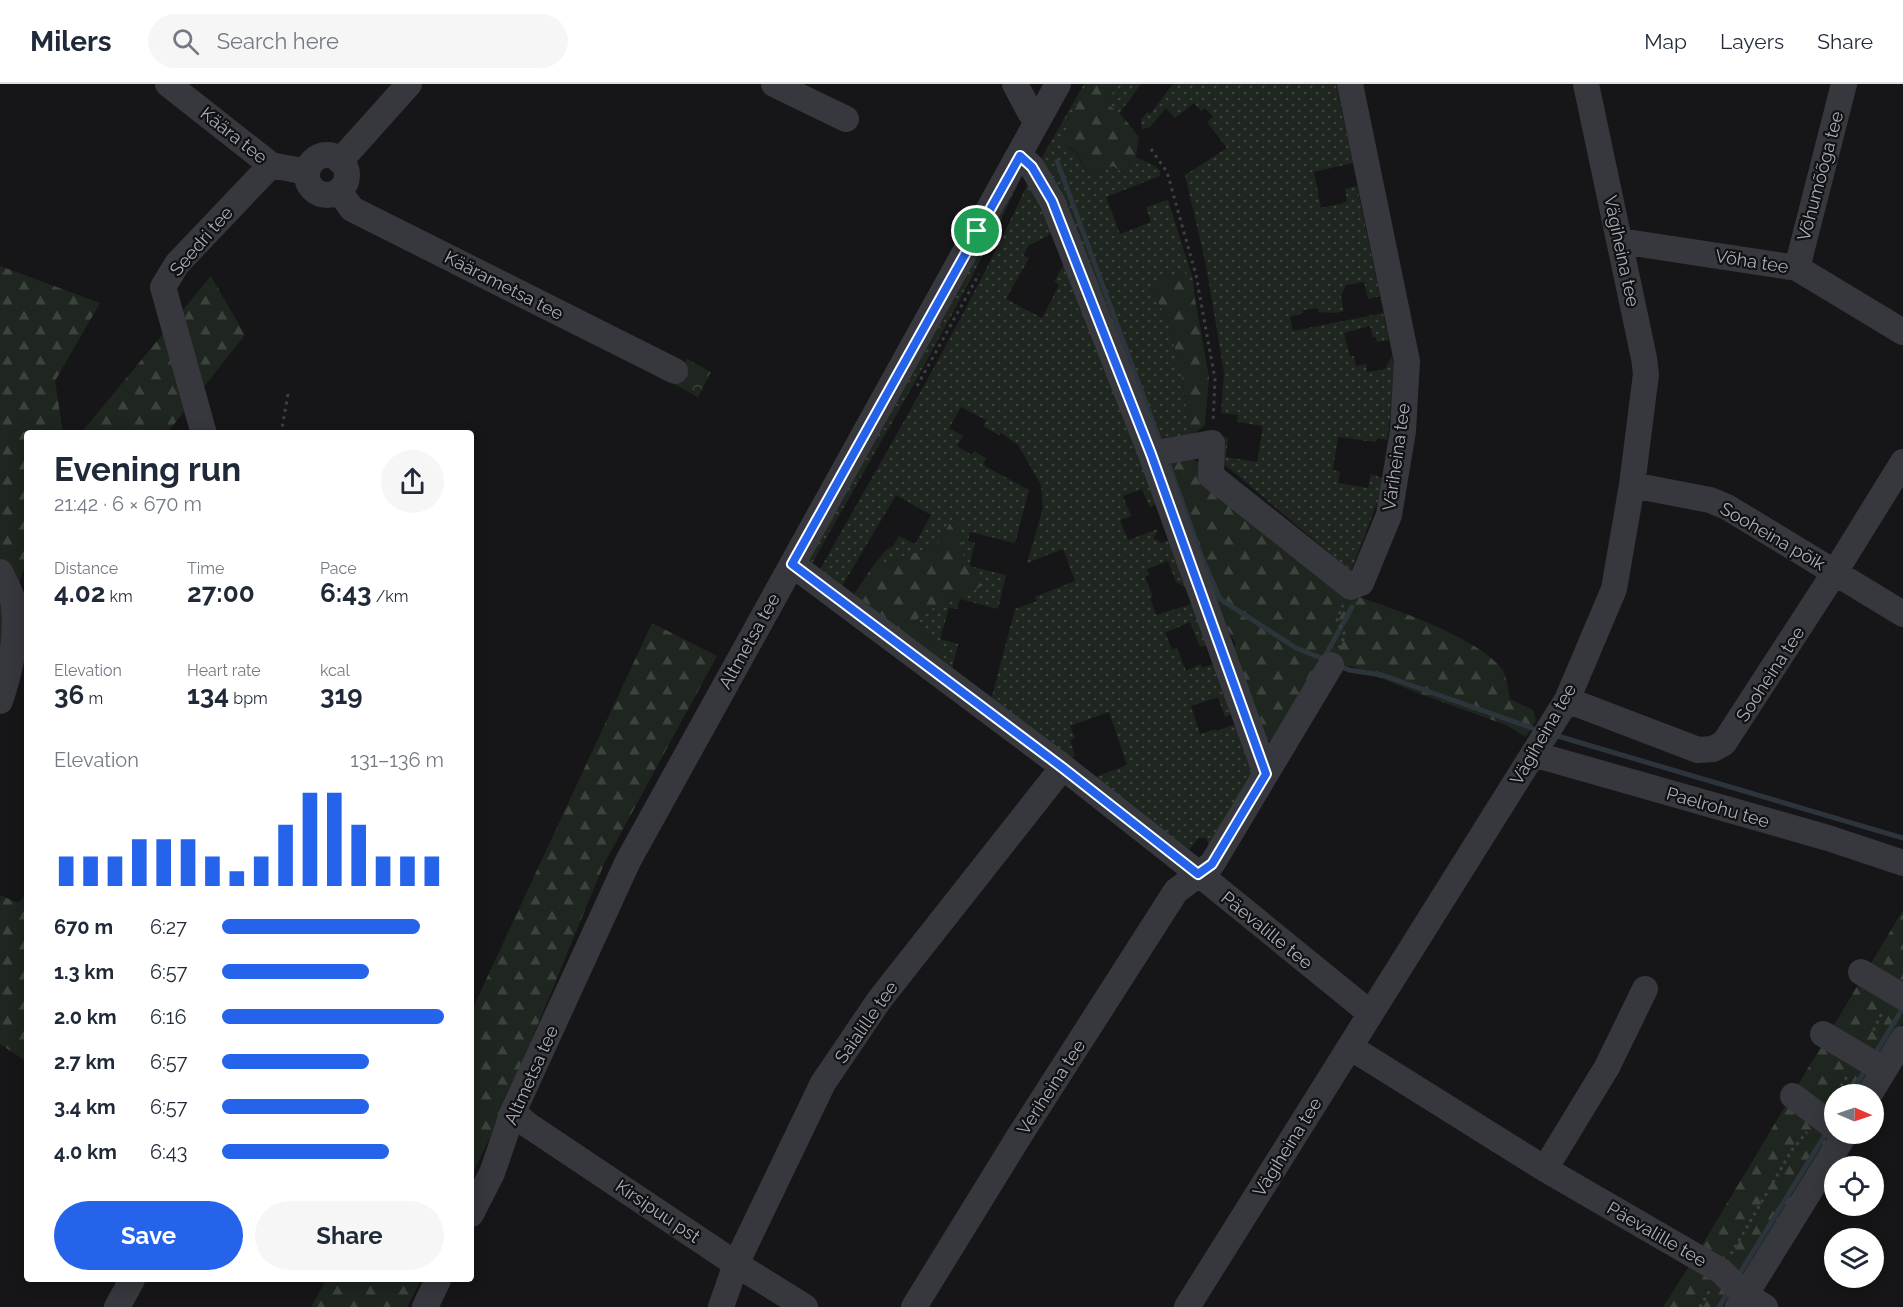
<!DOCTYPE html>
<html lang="en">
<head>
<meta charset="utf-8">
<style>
  :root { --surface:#fff; --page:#f6f6f7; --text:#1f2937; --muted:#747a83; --line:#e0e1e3; --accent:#2563eb }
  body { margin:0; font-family:Raleway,sans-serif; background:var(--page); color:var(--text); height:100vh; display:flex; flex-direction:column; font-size:22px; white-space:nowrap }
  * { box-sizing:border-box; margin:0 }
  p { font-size:20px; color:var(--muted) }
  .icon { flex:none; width:33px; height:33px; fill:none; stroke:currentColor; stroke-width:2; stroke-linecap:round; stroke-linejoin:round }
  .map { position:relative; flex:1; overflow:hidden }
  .side { position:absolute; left:24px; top:346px; width:450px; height:852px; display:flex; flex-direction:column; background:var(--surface); border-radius:6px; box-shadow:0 3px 15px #0003 }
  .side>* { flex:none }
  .needle { width:39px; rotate:92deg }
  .tools { position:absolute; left:1824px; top:1000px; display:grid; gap:12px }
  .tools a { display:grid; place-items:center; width:60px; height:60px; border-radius:50%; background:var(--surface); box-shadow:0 3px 15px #0003; font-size:30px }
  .pin { position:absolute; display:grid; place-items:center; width:51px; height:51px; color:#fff; margin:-26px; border:3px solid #fff; border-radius:50%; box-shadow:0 2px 6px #0007 }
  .round { display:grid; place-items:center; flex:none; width:63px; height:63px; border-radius:32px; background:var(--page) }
  .headline { display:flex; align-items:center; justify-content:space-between; height:102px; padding:0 30px }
  h1 { font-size:33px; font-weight:700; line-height:45px }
  .stats { display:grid; grid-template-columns:repeat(3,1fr); gap:9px; height:102px; padding:6px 30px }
  .stats div { display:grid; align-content:center }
  .stats b { font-size:26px; font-weight:700 }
  .stats small { font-size:16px; font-weight:400 }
  .stats p { font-size:16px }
  .chart { height:168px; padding:12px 30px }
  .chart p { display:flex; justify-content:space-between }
  .chart svg { width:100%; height:108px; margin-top:6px; stroke:var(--accent); stroke-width:6 }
  .primary-button { display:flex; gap:12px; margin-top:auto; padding:12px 30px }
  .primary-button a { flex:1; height:69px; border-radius:36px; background:var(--accent); color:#fff; font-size:24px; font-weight:700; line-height:69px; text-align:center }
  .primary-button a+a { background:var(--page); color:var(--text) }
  ul { padding:0 30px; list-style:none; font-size:20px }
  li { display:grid; grid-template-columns:96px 72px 1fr; align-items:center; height:45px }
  li i { height:15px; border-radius:8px; background:var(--accent) }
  header { display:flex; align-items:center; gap:36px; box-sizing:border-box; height:84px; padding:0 30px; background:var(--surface); border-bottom:2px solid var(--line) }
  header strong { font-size:28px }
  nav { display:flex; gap:33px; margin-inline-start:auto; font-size:21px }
  .search { width:420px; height:54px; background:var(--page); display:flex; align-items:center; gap:15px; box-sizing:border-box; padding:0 21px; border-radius:33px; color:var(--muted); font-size:22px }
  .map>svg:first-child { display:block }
  .grass { fill:url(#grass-dots) }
  .forest { fill:url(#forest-firs) }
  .park { fill:url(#park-crowns) }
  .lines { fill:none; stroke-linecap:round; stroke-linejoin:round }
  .stream { stroke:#2c353c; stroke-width:5 }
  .path { stroke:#3d3f44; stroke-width:3; stroke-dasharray:3 4.5; stroke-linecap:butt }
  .minor { stroke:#37383d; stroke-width:26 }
  .route-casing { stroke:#fff; stroke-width:12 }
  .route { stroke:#2563eb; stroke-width:8 }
  .labels { text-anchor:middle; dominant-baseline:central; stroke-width:4.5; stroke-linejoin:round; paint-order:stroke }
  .street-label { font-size:18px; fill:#a8adb8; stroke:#111113 }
</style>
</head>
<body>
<header>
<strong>Milers</strong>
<div class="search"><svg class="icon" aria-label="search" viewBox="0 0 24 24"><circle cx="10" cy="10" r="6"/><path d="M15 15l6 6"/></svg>Search here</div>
<nav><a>Map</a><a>Layers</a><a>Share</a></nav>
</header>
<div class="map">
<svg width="1903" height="1223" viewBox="0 0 1903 1223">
  <defs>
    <pattern id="grass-dots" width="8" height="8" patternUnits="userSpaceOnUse" patternTransform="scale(1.5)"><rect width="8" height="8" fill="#1e261f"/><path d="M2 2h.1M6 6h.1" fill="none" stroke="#3c433d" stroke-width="1.8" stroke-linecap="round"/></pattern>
    <pattern id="forest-firs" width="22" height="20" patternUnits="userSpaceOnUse" patternTransform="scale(1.5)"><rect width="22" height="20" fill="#1e261f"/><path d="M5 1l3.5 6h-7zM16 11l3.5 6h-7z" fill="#3c433d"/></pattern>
    <pattern id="park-crowns" width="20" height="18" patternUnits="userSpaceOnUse" patternTransform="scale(1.5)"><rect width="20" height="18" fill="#1e261f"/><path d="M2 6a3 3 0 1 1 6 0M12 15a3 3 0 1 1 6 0" fill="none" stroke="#3c433d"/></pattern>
  </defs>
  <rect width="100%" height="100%" fill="#161618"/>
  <path class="grass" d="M1084,0H1099L1069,64L1075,68L1090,91L1113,82L1124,89L1136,73L1155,82L1160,86V92L1106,113L1120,150L1151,138L1146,123L1168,116L1193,195L1195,215L1184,188L1151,205L1168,237L1183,298L1188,339L1194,350L1157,362L1041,75Z
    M1110,0H1141L1119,30L1109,21L1114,3Z
    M1173,0H1336L1353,79L1314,88L1321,124L1347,118L1345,105L1357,102L1380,212L1368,215L1364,198L1346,201L1341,212L1344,227L1336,229L1319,228L1318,224L1303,226V229L1290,233L1293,247L1383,229L1389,256L1377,258L1376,253H1373L1370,242L1344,249L1350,273L1354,272L1356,282L1366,280L1367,288L1385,285L1392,272L1396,290L1387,356L1378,354L1375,358L1338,353L1333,386L1340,388L1338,399L1368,404L1371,390L1382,394L1381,409L1351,487L1217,374L1219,352L1228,354L1226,373L1257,378L1263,342L1237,338L1238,331L1221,329L1224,289L1206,181L1185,91L1227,64L1207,38L1213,33L1205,24L1201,27L1194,19L1175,34L1166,24L1150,43L1142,45L1141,36L1147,28L1150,30Z
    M1021,94C958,228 882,355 810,483L806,475L942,237L1010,110Z
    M1029,97L1056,140L1048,152L1029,161L1023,171L1029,174L1006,215L1042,234L1059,201L1054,198L1068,172L1162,421H1154L1150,424L1142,405L1123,412L1131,432L1120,436L1128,456L1158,445L1154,454L1161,459L1170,456L1194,508L1176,498L1168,477L1147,485L1149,491L1145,493L1153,513L1150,514L1156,531L1198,518L1213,561L1200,563L1190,538L1165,549L1172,565L1177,564L1186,587L1201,580L1202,584L1219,578L1237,627L1225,633L1218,613L1191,622L1200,650L1216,645L1217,647L1241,638L1259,689L1211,767L1206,754H1199L1186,769L1090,695L1127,681L1109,628L1070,642L1075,654L1070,656L1075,672L1066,676L991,616L1015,525L1037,517L1035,513L1075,497L1063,465L1027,479L1043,424L1041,401L1018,361L1001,349L999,351L983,342L986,336L961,323L949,344L963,352L957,362L972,371L974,367L986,374L983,381L1029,406L1015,459L970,448L968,457L975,459L969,482L1006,491L998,525L960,515L957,525L949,524L940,555L958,560L952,585L941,577L944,565L926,550L917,535L942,518L962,513L980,496L961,468V449L954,432L937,462L873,482L885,467L893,462L899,452L915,460L931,431L896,411L838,509L816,492C890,362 966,233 1029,97Z"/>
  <path class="forest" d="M1097,0H1110L1114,2L1109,21L1123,33L1139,53L1136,73L1124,89L1113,82L1090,91L1076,68L1063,57C1069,35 1076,11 1097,0Z
    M0,182L100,219L55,297L63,349L27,350V475L0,557Z
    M1185,188L1195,215L1209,293L1205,341L1194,350L1188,339L1183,298L1168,237L1151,205L1164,193Z
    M211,192L245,251L167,349L80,350Z
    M1190,374L1201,380L1352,511C1390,523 1477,553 1501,584C1507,591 1508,606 1510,615L1533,626L1536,637L1526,653L1506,641L1420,610L1351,582L1323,585L1278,652L1266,658L1229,571L1236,560L1224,539L1165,386L1177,376Z
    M954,432L961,449V468L980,496V503L962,513L942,518L917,535L926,550L944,565L941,577L854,510L873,482L937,462Z
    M652,539L717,572L604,780L499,1035L471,1093V928Z
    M27,810V978L0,960V811L18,819Z
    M1903,826V938L1858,1011H1834L1835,1050L1728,1223H1663L1693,1176Z
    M326,1196H421L407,1223H311Z"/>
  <path class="park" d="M687,275L711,288L698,313L674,300Z"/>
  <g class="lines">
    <path class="stream" d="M1057,77L1161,360
      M1169,381L1201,471L1220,515L1296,564L1326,576
      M1324,574L1352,523
      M1337,581L1349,586L1382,591L1532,644
      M1554,651L1903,754
      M1875,970L1901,927
      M1850,1011L1865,986
      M1740,1189L1825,1051
      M1719,1223L1728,1208"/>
    <path class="path" d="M1151,65L1167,88L1196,191L1215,295L1213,339
      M917,302L979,190
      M281,350L288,310
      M1339,564L1345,551L1337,536L1343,521
      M1870,953L1883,927
      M1832,1014L1849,990
      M1731,1170L1792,1066L1807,1048
      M1700,1223L1710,1206"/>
    <path class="minor" d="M168,0L271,81L307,88
      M774,0L846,35
      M1015,0L1030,28L1037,38
      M307 91a20 20 0 1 1 40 0a20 20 0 1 1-40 0Z
      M1020,72L1032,83L1052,117L1151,370L1266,690
      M340,77L409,0
      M339,107L352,125L675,287
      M1620,157L1797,184L1903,248
      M1797,184L1844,0
      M204,350L163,203L177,180L271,81
      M1151,370L1212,359L1211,392L1351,503L1361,499L1389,431L1403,347L1407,277L1350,0
      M1632,401L1710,416L1727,423L1903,530
      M792,480L1063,683L1209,798L1370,929
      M0,488C5,499 13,511 14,523C17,555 10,588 0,617
      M1567,616L1698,666L1713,665L1724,659L1835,488L1903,378
      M1533,670L1828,754L1903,779
      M1861,888L1903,913
      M1823,950L1884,986
      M1350,963L1545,1085L1721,1187L1745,1211L1765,1223
      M1869,1011L1903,955
      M1793,1012L1834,1043
      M513,1028L528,1041L736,1180L805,1223
      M1545,1085L1607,983L1645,905
      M471,1130L492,1089L513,1028L628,777L1058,0
      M117,1223L132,1196
      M425,1223L438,1196
      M721,1223L736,1180L823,999L880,915L1063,683
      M914,1223L1018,1054L1176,807L1212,780L1331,581
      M1187,1223L1567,616L1614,505L1632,401L1646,290L1644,274L1586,0
      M1738,1223L1845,1050"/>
  </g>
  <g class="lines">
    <g class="route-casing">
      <path id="route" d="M1020,72L1032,83L1052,117L1151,370L1266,690L1212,780L1198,790L1063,684L792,480Z"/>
    </g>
    <use href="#route" class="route"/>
  </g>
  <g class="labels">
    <g class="street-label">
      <text transform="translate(234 51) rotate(38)">Käära tee</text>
      <text transform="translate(1820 92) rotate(-75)">Võhumõõga tee</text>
      <text transform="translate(201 157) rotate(-49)">Seedri tee</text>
      <text transform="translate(1622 167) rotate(78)">Vägiheina tee</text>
      <text transform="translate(1752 177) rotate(9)">Võha tee</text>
      <text transform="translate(504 201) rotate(27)">Käärametsa tee</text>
      <text transform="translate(1396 373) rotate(-82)">Väriheina tee</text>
      <text transform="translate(1773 452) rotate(30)">Sooheina põik</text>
      <text transform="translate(749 557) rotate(-61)">Altmetsa tee</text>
      <text transform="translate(1770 590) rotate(-57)">Sooheina tee</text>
      <text transform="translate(1543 650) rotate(-60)">Vägiheina tee</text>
      <text transform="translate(1718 723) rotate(16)">Paelrohu tee</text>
      <text transform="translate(1267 846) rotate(39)">Päevalille tee</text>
      <text transform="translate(866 938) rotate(-55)">Saialille tee</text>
      <text transform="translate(531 991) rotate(-66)">Altmetsa tee</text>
      <text transform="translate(1051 1003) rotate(-57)">Veriheina tee</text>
      <text transform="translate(1287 1063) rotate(-58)">Vägiheina tee</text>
      <text transform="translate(658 1127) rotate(34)">Kirsipuu pst</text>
      <text transform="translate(1657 1150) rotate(30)">Päevalille tee</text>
    </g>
  </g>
</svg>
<div class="tools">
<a><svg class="needle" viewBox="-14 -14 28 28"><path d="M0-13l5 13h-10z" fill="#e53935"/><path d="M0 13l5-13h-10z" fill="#747a83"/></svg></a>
<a><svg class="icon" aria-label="locate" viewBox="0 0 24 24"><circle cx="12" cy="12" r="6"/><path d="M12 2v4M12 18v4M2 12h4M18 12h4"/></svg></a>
<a><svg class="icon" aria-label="layers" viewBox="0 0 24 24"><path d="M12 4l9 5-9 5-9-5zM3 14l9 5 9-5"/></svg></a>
</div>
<div class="pin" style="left:977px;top:147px;background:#1e9e55"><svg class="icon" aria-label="arrive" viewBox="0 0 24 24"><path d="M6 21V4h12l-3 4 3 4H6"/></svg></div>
<section class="side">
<div class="headline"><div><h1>Evening run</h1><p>21:42 · 6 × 670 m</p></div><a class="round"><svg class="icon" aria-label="share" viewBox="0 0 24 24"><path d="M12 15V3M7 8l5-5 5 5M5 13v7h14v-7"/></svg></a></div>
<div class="stats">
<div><p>Distance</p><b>4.02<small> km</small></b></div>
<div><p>Time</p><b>27:00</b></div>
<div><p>Pace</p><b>6:43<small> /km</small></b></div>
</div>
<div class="stats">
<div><p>Elevation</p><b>36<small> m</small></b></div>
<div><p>Heart rate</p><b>134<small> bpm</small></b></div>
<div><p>kcal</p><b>319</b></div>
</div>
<div class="chart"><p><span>Elevation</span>131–136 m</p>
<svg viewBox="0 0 160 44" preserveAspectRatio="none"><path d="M5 44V32M15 44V32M25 44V32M35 44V25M45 44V25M55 44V25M65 44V32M75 44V38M85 44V32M95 44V19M105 44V6M115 44V6M125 44V19M135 44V32M145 44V32M155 44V32"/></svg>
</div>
<ul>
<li><b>670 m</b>6:27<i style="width:89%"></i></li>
<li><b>1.3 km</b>6:57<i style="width:66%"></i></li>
<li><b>2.0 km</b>6:16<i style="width:100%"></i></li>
<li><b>2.7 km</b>6:57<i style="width:66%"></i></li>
<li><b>3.4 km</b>6:57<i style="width:66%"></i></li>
<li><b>4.0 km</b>6:43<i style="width:75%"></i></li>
</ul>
<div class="primary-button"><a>Save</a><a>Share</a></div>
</section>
</div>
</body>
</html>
